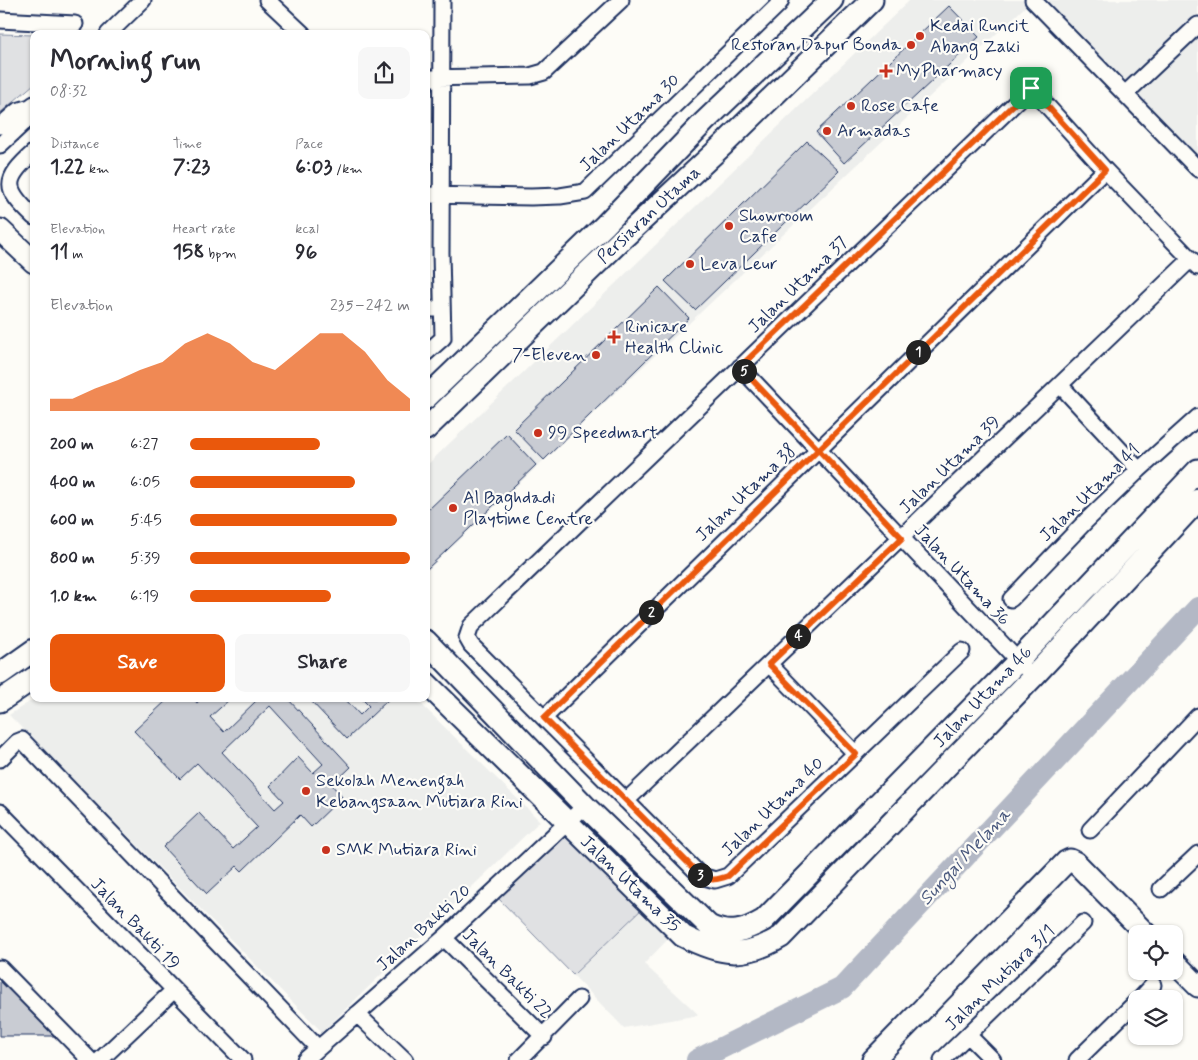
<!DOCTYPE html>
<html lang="en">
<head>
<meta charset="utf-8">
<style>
  :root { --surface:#fff; --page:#f7f7f7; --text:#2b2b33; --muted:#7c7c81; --accent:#ea580c }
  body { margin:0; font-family:Mynerve,sans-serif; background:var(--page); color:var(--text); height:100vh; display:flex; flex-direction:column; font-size:19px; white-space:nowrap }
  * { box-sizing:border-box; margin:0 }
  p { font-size:16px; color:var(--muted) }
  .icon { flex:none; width:28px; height:28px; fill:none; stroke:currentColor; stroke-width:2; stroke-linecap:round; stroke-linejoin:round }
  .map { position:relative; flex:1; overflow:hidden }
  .details { position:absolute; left:30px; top:30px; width:400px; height:672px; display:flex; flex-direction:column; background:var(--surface); border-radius:10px; box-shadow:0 1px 4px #0004 }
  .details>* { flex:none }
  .tools { position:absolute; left:1128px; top:925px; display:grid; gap:10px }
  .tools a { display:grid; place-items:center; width:55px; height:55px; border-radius:10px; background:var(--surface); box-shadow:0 1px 4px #0004; font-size:25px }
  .pin { position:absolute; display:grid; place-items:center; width:42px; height:42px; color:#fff; margin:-21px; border-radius:10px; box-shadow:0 2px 8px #0006 }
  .km { position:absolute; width:25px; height:25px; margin:-12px; border-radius:50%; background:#222; color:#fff; font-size:14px; line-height:25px; text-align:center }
  .round { display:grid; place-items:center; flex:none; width:52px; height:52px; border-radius:10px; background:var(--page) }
  .summary { display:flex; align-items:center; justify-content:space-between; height:85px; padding:0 20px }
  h1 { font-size:28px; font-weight:700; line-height:38px }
  .metrics { display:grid; grid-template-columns:repeat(3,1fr); gap:8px; height:85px; padding:5px 20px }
  .metrics div { display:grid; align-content:center }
  .metrics b { font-size:21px; font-weight:700 }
  .metrics small { font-size:14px; font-weight:400 }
  .metrics p { font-size:14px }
  .chart { height:140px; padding:10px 20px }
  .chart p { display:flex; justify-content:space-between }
  .chart svg { width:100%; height:90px; margin-top:5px; fill:var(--accent); opacity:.7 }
  .cta { display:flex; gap:10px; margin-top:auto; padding:10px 20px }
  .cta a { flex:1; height:58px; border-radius:10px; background:var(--accent); color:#fff; font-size:20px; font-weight:700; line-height:58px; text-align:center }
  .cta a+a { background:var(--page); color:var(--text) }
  ul { padding:0 20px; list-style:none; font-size:16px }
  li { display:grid; grid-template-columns:80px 60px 1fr; align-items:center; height:38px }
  li i { height:12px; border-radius:6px; background:var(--accent) }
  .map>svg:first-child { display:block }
  .built { fill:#edeeec }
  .green { fill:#e0e1e3; stroke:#7e88a0 }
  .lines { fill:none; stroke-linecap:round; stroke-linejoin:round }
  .river { stroke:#b3b8c5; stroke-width:22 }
  .building { fill:#c9ccd3; stroke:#1b2f5e; fill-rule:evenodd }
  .street-casing { stroke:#1b2f5e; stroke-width:19 }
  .secondary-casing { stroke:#1b2f5e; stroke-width:25 }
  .street { stroke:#fdfcf7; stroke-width:15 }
  .secondary { stroke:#fdfcf7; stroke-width:21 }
  .route-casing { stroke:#fff; stroke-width:10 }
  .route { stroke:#ea580c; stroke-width:6 }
  .poi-dot { fill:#c8321e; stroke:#fdfcf7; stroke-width:2 }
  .labels { text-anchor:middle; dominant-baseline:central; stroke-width:4.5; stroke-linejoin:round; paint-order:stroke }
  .poi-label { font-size:18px; fill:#1b2f5e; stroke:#fdfcf7; text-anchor:start }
  .street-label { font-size:18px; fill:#1b2f5e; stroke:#fdfcf7 }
  .water-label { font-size:19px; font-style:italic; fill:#49587d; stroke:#fdfcf7 }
</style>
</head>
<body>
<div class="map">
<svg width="1198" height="1060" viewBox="0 0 1198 1060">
  <rect width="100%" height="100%" fill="#fdfcf7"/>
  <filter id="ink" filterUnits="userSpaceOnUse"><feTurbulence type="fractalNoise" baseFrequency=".02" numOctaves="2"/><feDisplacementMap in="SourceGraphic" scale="10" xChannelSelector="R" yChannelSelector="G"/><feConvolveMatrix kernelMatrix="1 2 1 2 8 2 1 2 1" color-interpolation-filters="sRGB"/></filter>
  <g filter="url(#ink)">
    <path class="built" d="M910,0H1198V181L1027,5L426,571V466Z
      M34,699H416L540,821L322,1032L9,715Z
      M645,906L672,935L644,964L699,1015L624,1028L573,975Z"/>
    <path class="green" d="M0,34L34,35V84L0,113Z
      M561,836H569L645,906L573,975L496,896Z"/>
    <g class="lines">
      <path class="river" d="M697,1060L842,988L1198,608"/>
    </g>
    <path class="building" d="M949,6L979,37L844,163L816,132Z
      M807,141L839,171L695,310L665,281Z
      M659,287L689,318L544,460L514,429Z
      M507,434L536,465L426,570V512Z
      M168,699H193L197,703L201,699H230L210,717L224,732L258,699H288L351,767L332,785L342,797L311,827L300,815L242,871L237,866L207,894L163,847L199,813L233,849L257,827L197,763L180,779L134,731ZM270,706L323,764L313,773L298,757L270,786L284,801L275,809L222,752Z
      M309,699H345L360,715L369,706L362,699H389L347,739Z
      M0,977L54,1036H0Z"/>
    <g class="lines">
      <g class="street-casing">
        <path id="street" d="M267,0L303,34
          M1033,0L1198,169
          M0,20L75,24
          M108,34L143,0
          M426,78L530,76L544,72L621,0
          M1125,94L1198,25
          M0,126L17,111L30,107L34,104
          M0,145L28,119L30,107
          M34,152C3,180 3,188 34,217
          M426,195L531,197L560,196L585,192L779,4L781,0
          M426,309H442
          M426,353L443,338L441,253L442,0
          M740,367L1024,667
          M1060,385L1139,470
          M1011,599L1087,520L1139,470L1198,417
          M962,651L728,876L715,880L701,876L471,645L467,638L471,626L1031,88L1105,170L1198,267
          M769,664L855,753
          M544,718L1105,170
          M0,759L17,742L22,740L318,1048
          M626,801L1191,259
          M0,812L243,1060
          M1090,830L1198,716
          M1161,889L1198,854
          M444,938L544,1037
          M0,968L90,1060
          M1140,999L1153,985
          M357,1014L405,1060
          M968,1035L993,1060
          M100,1060L174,990
          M305,1060L444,938L585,806
          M519,1060L579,999
          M942,1060L1083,923
          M1077,1060L1136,1002"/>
      </g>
      <g class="secondary-casing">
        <path id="secondary" d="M0,230L34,262
          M426,398L605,225L704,122L832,0
          M426,429L621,240L723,145L872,0
          M426,641L585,806L709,926C730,936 745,931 764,920L1018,661L1198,470
          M0,674L34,650
          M426,683L683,936C720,955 744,959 781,937L1033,677L1198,500
          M0,701L34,678
          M1174,962L1198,986
          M873,1060L1066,862L1070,860L1076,863L1146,934"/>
      </g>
      <use href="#street" class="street"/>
      <use href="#secondary" class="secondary"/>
    </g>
  </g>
  <g class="lines" filter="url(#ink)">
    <g class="route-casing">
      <path id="route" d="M1031,88L1105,170C918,352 730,534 544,718L701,876C711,881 717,880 728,876L856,754L769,664L902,538L740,367L1031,88"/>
    </g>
    <use href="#route" class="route"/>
  </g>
  <g class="poi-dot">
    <circle cx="920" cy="36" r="5"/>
    <circle cx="911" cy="45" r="5"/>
    <path d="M883.5 63.5h5v5h5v5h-5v5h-5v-5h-5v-5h5z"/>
    <circle cx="851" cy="106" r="5"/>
    <circle cx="827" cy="131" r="5"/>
    <circle cx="729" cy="226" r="5"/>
    <circle cx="690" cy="264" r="5"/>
    <path d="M611.5 329.5h5v5h5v5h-5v5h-5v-5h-5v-5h5z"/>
    <circle cx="596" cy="355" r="5"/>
    <circle cx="538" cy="433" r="5"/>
    <circle cx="453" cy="508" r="5"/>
    <circle cx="306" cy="791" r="5"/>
    <circle cx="326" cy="850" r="5"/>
  </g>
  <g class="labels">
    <g class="poi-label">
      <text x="930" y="26">Kedai Runcit<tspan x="930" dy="21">Abang Zaki</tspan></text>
      <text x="901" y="45" text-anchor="end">Restoran Dapur Bonda</text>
      <text x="896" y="71">MyPharmacy</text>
      <text x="861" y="106">Rose Cafe</text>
      <text x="837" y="131">Armadas</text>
      <text x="739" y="216">Showroom<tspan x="739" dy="21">Cafe</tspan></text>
      <text x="700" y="264">Leva Leur</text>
      <text x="625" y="327">Rinicare<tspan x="625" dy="21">Health Clinic</tspan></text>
      <text x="586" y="355" text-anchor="end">7-Eleven</text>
      <text x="548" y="433">99 Speedmart</text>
      <text x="463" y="498">Al Baghdadi<tspan x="463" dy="21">Playtime Centre</tspan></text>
      <text x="316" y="781">Sekolah Menengah<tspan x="316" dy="21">Kebangsaan Mutiara Rini</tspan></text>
      <text x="336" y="850">SMK Mutiara Rini</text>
    </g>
    <g class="street-label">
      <text transform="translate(630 123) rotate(-44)">Jalan Utama 30</text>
      <text transform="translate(649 215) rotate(-43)">Persiaran Utama</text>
      <text transform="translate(798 285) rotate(-44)">Jalan Utama 37</text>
      <text transform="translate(950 465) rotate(-44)">Jalan Utama 39</text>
      <text transform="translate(746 493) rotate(-44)">Jalan Utama 38</text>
      <text transform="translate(1090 493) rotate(-44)">Jalan Utama 41</text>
      <text transform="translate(962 575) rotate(47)">Jalan Utama 36</text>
      <text transform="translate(983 697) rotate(-46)">Jalan Utama 46</text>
      <text transform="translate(773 807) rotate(-44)">Jalan Utama 40</text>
      <text transform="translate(630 884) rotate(44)">Jalan Utama 35</text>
      <text transform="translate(135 924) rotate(46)">Jalan Bakti 19</text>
      <text transform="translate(424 928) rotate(-42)">Jalan Bakti 20</text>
      <text transform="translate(507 974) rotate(45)">Jalan Bakti 22</text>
      <text transform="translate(1000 978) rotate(-44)">Jalan Mutiara 3/1</text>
    </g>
    <g class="water-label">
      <text transform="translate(965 857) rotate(-47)">Sungai Melana</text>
    </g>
  </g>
</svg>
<div class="tools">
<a><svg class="icon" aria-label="locate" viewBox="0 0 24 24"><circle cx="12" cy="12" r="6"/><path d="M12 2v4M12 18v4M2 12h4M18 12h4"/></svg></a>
<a><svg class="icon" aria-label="layers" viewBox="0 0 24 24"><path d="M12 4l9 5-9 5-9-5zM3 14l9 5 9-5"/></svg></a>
</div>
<div class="pin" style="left:1031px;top:88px;background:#1e9e55"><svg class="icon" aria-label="arrive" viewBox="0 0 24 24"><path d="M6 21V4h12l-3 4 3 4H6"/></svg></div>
<b class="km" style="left:918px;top:352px">1</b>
<b class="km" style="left:651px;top:612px">2</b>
<b class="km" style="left:700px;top:875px">3</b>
<b class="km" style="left:798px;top:636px">4</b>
<b class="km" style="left:744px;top:371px">5</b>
<section class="details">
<div class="summary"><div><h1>Morning run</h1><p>08:32</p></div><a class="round"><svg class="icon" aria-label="share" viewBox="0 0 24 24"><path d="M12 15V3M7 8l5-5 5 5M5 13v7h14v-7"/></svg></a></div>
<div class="metrics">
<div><p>Distance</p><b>1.22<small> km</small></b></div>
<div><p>Time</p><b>7:23</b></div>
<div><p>Pace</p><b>6:03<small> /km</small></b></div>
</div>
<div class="metrics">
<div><p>Elevation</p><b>11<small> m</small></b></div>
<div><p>Heart rate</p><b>158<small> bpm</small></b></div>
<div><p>kcal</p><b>96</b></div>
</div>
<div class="chart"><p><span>Elevation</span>235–242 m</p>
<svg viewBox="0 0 160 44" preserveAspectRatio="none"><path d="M0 44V38L10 38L20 33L30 29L40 24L50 20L60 11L70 6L80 11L90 20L100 24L110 15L120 6L130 6L140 15L150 29L160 38V44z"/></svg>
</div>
<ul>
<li><b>200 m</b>6:27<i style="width:59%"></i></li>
<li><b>400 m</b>6:05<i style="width:75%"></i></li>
<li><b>600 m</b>5:45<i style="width:94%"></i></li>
<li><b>800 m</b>5:39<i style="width:100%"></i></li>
<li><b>1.0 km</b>6:19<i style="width:64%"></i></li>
</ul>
<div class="cta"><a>Save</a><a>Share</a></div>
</section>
</div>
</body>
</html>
